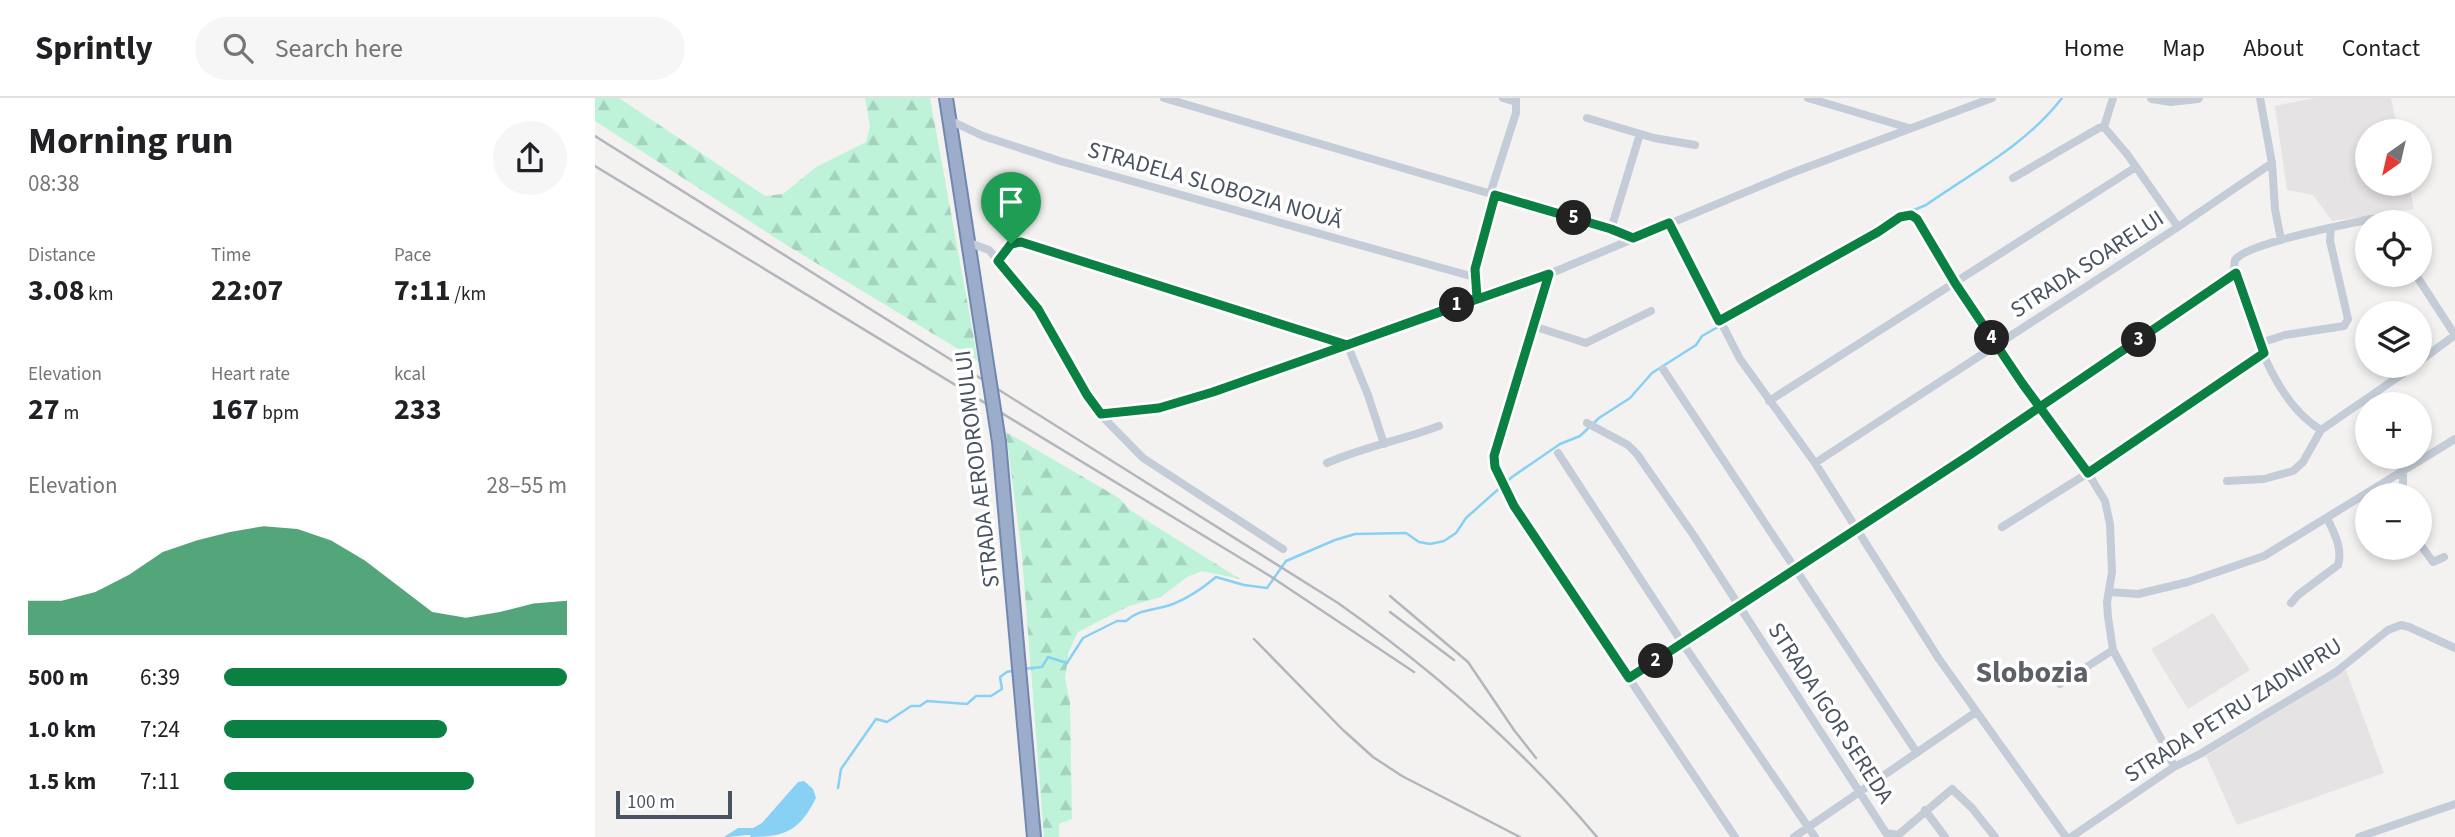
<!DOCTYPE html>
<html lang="en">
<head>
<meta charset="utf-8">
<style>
  :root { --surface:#fff; --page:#f6f6f6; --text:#202124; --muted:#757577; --line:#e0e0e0; --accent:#0b8043 }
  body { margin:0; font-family:"Source Sans 3",sans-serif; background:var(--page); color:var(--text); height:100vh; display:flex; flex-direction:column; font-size:26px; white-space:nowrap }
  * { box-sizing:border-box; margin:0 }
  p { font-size:23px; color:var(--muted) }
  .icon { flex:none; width:38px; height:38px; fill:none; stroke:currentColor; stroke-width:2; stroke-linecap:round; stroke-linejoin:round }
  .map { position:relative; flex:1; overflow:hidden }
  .panel { display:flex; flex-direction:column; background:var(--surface); width:595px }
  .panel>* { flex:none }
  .needle { width:46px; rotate:214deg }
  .controls { position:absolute; left:1760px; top:21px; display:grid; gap:14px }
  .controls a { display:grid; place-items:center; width:77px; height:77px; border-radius:50%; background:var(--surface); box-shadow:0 4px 10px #0003; font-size:35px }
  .scale { position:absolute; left:21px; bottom:18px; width:116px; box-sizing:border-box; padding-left:7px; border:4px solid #485261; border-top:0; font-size:19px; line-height:24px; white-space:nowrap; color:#485261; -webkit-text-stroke:5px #fff; paint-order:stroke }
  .pin { position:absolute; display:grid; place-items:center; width:60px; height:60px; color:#fff; margin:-72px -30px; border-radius:50% 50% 50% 0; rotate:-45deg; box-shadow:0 0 7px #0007 }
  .pin .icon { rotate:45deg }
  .km { position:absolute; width:35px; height:35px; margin:-18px; border-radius:50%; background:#222; color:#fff; font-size:19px; line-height:35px; text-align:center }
  .round { display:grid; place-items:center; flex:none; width:74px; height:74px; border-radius:37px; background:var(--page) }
  .headline { display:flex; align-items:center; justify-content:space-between; height:119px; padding:0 28px }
  h1 { font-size:38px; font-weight:700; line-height:52px }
  .stats { display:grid; grid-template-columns:repeat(3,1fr); gap:10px; height:119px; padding:7px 28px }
  .stats div { display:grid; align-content:center }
  .stats b { font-size:30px; font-weight:700 }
  .stats small { font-size:19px; font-weight:400 }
  .stats p { font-size:19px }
  .chart { height:196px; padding:14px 28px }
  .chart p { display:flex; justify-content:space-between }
  .chart svg { width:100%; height:126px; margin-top:7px; fill:var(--accent); opacity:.7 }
  ul { padding:0 28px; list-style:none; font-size:23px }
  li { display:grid; grid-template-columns:112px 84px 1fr; align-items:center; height:52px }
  li i { height:18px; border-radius:9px; background:var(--accent) }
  header { display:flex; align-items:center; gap:42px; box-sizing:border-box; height:98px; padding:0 35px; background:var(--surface); border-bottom:2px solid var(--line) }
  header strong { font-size:33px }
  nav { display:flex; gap:38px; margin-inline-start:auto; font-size:24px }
  .search { width:490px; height:63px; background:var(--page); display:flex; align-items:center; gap:18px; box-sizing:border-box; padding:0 24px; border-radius:38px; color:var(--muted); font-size:26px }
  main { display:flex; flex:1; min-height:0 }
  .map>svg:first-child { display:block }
  .education { fill:#e5e3e3 }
  .forest { fill:url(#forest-firs) }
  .water { fill:#88d0f4 }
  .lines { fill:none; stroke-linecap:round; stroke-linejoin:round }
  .stream { stroke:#88d0f4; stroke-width:2.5 }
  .trunk-casing { stroke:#7187af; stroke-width:16 }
  .minor { stroke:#c4ccd7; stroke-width:8 }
  .tertiary { stroke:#c4ccd7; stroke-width:10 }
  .trunk { stroke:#9badca; stroke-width:12 }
  .rail { stroke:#b3b6bc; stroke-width:2.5 }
  .trunk-bridge-casing { stroke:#7187af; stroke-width:16; stroke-linecap:butt }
  .trunk-bridge { stroke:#9badca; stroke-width:12 }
  .route-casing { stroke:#fff; stroke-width:14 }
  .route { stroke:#0b8043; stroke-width:9 }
  .labels { text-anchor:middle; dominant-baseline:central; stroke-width:7; stroke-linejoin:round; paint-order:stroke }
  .street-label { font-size:23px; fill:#485261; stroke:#fff }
  .district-label { font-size:30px; font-weight:bold; fill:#5d6167; stroke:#fff }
</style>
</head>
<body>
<header>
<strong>Sprintly</strong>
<div class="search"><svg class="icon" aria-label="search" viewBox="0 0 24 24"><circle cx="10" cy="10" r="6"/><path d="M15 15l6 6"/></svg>Search here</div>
<nav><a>Home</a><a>Map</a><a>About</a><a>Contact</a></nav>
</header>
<main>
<section class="panel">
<div class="headline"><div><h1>Morning run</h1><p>08:38</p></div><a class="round"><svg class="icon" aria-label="share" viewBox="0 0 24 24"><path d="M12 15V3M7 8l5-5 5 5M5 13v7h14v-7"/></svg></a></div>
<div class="stats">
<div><p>Distance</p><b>3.08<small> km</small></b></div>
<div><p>Time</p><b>22:07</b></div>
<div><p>Pace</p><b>7:11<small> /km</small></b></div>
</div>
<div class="stats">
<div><p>Elevation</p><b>27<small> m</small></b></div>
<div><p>Heart rate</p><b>167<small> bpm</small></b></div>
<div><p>kcal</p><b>233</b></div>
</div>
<div class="chart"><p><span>Elevation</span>28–55 m</p>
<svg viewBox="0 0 160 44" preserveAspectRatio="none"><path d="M0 44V32L10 32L20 29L30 23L40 15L50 11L60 8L70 6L80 7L90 11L100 18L110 27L120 36L130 38L140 36L150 33L160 32V44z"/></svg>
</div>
<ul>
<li><b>500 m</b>6:39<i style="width:100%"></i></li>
<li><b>1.0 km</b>7:24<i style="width:65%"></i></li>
<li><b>1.5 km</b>7:11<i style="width:73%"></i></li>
</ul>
</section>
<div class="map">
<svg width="1860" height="739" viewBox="0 0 1860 739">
  <defs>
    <pattern id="forest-firs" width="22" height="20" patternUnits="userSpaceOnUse" patternTransform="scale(1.75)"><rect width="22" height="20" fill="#bef3d9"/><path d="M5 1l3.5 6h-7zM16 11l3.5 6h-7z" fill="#a5d2bd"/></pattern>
  </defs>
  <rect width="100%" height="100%" fill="#f4f2f1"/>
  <path class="education" d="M1719,0H1796L1803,33H1773V86H1814L1819,111L1737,123L1718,97L1692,92L1680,8Z
    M1618,515L1655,572L1593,611L1556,551Z
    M1751,572L1789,675L1642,727L1611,658Z"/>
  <path class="forest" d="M0,0H24L170,98L188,96L221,69L271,44L275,28L270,0H335L383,263L193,148L0,23Z
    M411,334L524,400L535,412L645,481L607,473L592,479L566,499L534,508L483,534L474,553L470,580L475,604L477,721L464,726V739H449L427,458Z"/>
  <path class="water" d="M209,683L218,691L221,700C205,732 191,739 156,739L155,737C146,737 139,739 129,739L143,730H158L167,725L203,684Z"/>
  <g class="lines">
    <path class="stream" d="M1319,112L1331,107C1378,74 1432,46 1467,0
      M427,571L447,569L453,559L472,565L488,540L522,523H531C545,510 560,513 578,506C593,500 608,490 621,479L649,487L672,490L691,463L740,442L760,436L811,435L824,444L835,446L849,443L861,435L871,420L917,379L965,346L985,338L1004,320L1035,300L1057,275L1101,247L1107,238L1299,129L1306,122
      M243,690L246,671L281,621L292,624L316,608H325L332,603L372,606L381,598H396L407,591L405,579L412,574L421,572"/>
    <g class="trunk-casing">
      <path id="trunk" d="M351,0L391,260
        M404,344L439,739"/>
    </g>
    <path class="minor" d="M569,0L1016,131L1038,140
      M908,0L921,4
      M1213,0L1314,30
      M1665,0L1677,65L1680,111L1686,142
      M992,20L1059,40L1100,47
      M354,22L388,38L465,63L879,179
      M1509,29L1518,0
      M1418,80L1504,30L1509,29L1532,56L1583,129
      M895,96L921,15V0
      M1075,125L1145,261L1220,365L1344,561L1471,739
      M1016,131L1045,36
      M372,144L394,152L424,186L443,211L501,312L548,360L688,451
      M403,163L416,146L426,144L752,246L773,297L789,346
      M954,176L899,358L900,369L919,408L1140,739
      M1821,177L1860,237
      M882,200L879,179L880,171L900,97
      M1124,223L1305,119L1313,116L1322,121L1360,185L1443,309L1493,375L1510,403L1515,426L1517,474L1512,504L1513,519L1518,552L1572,652L1579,669
      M938,228L991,245L1056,213
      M1665,245L1690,237L1749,228L1753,221L1735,143L1736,130
      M1825,263L1860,237
      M1068,271L1322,655
      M1174,303L1541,69
      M506,316L564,310L618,294L954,176L1194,76L1397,0
      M992,325L1033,347L1042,356L1099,438L1291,735L1303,737L1357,691L1377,710L1400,739
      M1726,332C1677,303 1654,222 1639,170L1640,162C1652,145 1750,127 1775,121H1784L1789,124
      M963,355L1088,546L1220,739
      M732,365C768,349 807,342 844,328
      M1220,365L1583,129L1677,65
      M1632,383L1669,381L1698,373L1708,364L1726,332L1819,268
      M1808,397V372
      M1407,429L1493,375L1669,255
      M1825,446L1838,464L1849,459
      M1514,494L1543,496L1593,484L1669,458L1860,341
      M1696,505L1703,497L1743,467C1748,450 1739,435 1732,420
      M1034,580L1375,356L1641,175
      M1465,586L1518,552
      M1330,712L1350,739
      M1199,739L1381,614
      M1476,739L1579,669L1605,656L1741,574L1793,532L1806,527L1814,529L1860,550
      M1764,739L1860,706"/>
    <path class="tertiary" d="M1557,0L1576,3L1603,0"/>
    <use href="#trunk" class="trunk"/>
    <path class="rail" d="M0,38L743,505C838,572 927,650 1002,739
      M0,68L675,478L819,574
      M795,498L873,564L919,632L941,660
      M795,514L859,562
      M659,541L748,632L778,659L807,678L925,739"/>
    <g class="trunk-bridge-casing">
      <path id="trunk-bridge" d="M391,260L404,344"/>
    </g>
    <use href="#trunk-bridge" class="trunk-bridge"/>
  </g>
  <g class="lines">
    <g class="route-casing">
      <path id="route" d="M416,146L403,163L443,211L492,297L506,316L564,310L618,294L954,176L899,358L900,369L919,408L1034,580L1376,356L1641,175L1669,255L1493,375L1427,285L1360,185L1322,121L1316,117L1305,119L1283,134L1124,223L1074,125L1038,140L1016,131L900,97L880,171L882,200L752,247L426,144L416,146"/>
    </g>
    <use href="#route" class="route"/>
  </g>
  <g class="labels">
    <g class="street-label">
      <text transform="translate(620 87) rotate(16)">STRADELA SLOBOZIA NOUĂ</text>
      <text transform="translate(1492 166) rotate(-33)">STRADA SOARELUI</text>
      <text transform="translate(382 371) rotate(-97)">STRADA AERODROMULUI</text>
      <text transform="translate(1638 612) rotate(-32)">STRADA PETRU ZADNIPRU</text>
      <text transform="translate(1236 615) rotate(57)">STRADA IGOR SEREDA</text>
    </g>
    <g class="district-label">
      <text x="1437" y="574">Slobozia</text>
    </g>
  </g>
</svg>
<div class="controls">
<a><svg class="needle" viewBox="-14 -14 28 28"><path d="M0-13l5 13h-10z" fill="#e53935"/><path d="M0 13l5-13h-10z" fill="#757577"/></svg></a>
<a><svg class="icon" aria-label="locate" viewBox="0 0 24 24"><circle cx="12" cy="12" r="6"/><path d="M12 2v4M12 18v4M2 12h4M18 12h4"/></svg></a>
<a><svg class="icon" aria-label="layers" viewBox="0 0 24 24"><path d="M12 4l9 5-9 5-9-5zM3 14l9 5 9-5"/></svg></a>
<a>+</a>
<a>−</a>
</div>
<div class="scale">100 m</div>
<div class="pin" style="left:416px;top:146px;background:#1e9e55"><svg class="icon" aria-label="arrive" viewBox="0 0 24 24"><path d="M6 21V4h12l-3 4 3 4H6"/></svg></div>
<b class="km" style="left:862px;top:207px">1</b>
<b class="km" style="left:1061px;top:563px">2</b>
<b class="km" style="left:1544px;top:242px">3</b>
<b class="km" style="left:1397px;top:240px">4</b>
<b class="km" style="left:979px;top:120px">5</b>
</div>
</main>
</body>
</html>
